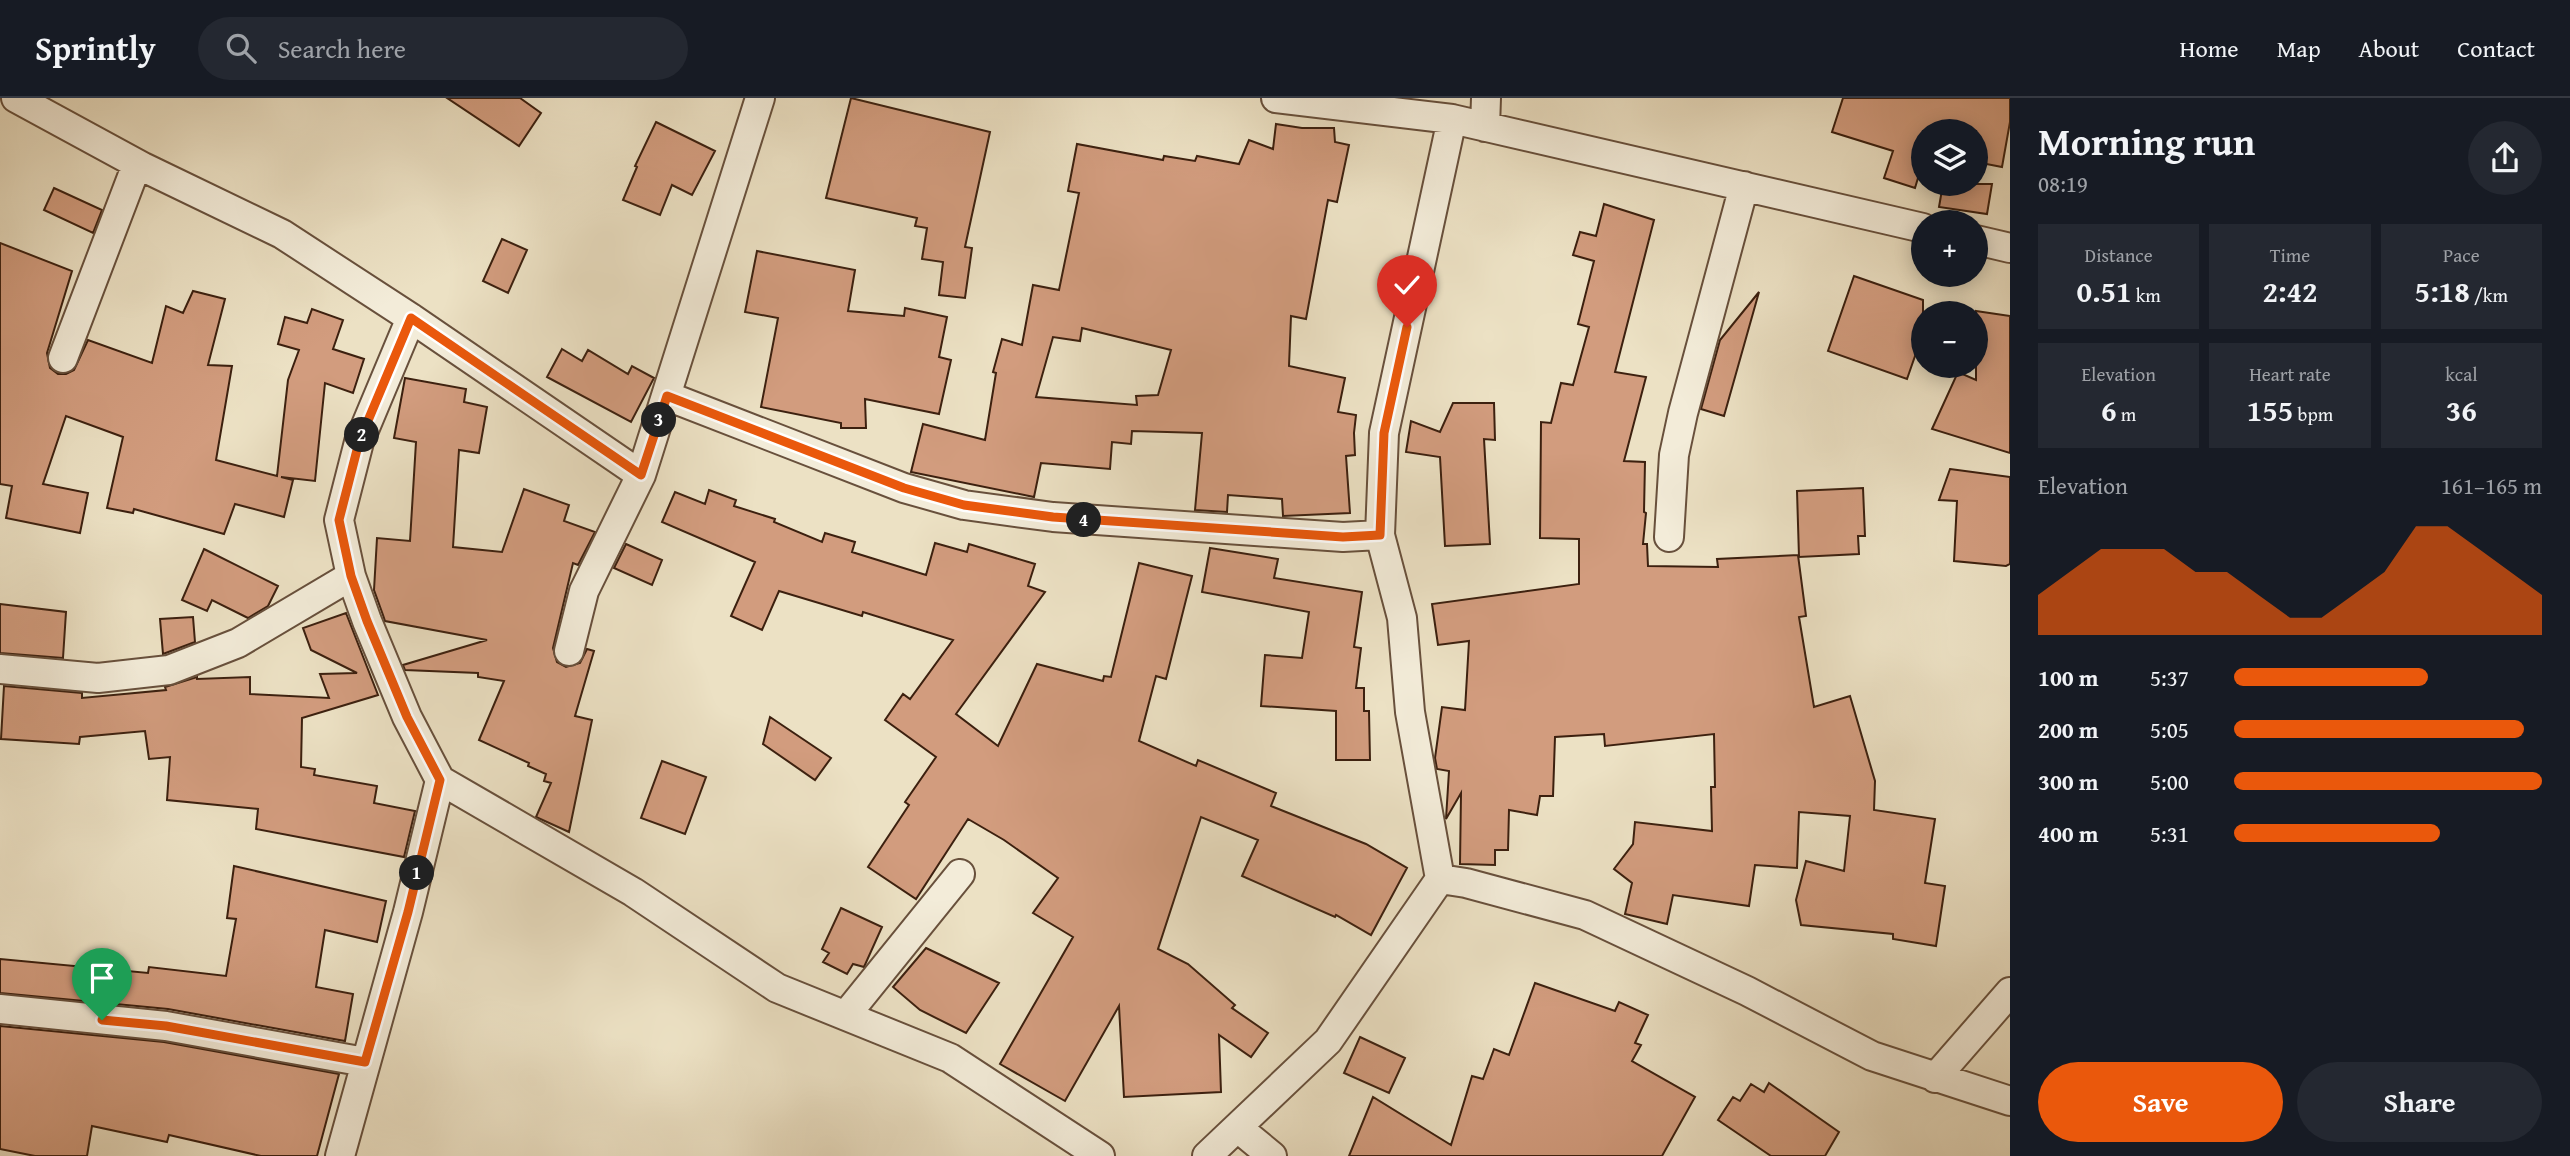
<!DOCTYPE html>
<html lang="en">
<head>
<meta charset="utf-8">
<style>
  :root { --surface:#171b24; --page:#242831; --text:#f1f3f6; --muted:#9ea1a6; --line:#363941; --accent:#ea580c }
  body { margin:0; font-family:"Gentium Book Plus",serif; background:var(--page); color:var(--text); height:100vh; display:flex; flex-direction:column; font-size:26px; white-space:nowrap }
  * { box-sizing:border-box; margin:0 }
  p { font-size:23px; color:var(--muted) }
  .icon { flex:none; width:38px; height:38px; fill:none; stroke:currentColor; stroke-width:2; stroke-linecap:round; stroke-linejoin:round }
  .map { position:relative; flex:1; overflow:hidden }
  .details { display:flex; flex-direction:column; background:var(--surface); width:560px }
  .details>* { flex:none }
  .buttons { position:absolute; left:1911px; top:21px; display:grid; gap:14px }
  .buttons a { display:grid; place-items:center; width:77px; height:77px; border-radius:50%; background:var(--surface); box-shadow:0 4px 18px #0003; font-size:35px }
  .pin { position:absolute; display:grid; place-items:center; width:60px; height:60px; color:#fff; margin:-72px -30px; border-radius:50% 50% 50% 0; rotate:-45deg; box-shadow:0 0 7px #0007 }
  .pin .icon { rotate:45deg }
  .km { position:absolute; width:35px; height:35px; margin:-18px; border-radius:50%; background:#222; color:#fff; font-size:19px; line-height:35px; text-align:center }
  .round { display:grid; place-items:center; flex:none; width:74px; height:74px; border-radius:37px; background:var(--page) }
  .overview { display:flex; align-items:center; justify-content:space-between; height:119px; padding:0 28px }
  h1 { font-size:38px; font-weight:700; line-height:52px }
  .stats { display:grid; grid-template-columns:repeat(3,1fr); gap:10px; height:119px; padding:7px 28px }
  .stats div { display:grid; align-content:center; border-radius:0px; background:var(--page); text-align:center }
  .stats b { font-size:30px; font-weight:700 }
  .stats small { font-size:19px; font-weight:400 }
  .stats p { font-size:19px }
  .chart { height:196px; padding:14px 28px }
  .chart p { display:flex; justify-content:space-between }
  .chart svg { width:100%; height:126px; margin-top:7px; fill:var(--accent); opacity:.7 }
  .button { display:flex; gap:14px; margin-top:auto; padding:14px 28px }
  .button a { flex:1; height:80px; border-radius:42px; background:var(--accent); color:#fff; font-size:28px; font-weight:700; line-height:80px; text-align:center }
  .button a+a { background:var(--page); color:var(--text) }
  ul { padding:0 28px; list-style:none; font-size:23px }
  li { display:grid; grid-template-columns:112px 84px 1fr; align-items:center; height:52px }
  li i { height:18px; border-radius:9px; background:var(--accent) }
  header { display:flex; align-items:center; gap:42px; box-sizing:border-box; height:98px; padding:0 35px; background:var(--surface); border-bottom:2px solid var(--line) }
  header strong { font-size:33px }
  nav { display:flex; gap:38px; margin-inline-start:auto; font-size:24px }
  .search { width:490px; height:63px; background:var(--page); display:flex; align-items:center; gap:18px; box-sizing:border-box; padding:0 24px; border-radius:38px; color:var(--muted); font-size:26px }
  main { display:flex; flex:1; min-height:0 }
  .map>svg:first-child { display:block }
  .building { fill:#d29c7e; stroke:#3c200f; stroke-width:2; fill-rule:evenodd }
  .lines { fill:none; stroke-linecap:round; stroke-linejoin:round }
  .street-casing { stroke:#68503c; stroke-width:32 }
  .street { stroke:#f3ecd9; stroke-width:28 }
  .route-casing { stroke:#fff; stroke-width:14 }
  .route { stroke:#ea580c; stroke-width:9 }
</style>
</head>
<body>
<header>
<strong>Sprintly</strong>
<div class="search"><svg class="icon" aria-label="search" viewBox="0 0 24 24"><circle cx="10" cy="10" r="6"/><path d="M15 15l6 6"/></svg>Search here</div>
<nav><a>Home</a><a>Map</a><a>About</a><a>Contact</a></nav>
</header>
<main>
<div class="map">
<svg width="2010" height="1058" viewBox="0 0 2010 1058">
  <rect width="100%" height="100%" fill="#ece1c4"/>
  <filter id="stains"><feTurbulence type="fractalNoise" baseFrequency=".00286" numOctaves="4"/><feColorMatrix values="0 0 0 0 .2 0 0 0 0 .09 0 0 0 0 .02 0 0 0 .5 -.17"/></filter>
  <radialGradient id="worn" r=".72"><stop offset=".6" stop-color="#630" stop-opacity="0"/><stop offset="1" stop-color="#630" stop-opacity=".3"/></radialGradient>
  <path class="building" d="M447,0H520L541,15L519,48Z
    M851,0L990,34L965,149L972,150L965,200L939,197L943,164L922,161L927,130L915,128L917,120L826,100Z
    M1843,0H2010V24L2002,69L1976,64V33H1923V63L1915,90L1884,80L1893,53L1832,34Z
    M656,24L715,53L692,97L672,87L660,117L623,102L637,69L635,68Z
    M1276,26L1302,30H1334L1335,44L1349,47L1337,104L1328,102L1306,221L1291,218L1289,268L1345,280L1338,314L1356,317L1354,335L1355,357L1346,358L1350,415L1283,418L1282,401L1228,397L1227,414L1195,412L1202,335L1132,333L1131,346L1112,344L1110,371L1041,365L1034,399L911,374L923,326L985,342L996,275L993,274L1002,241L1022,247L1033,187L1059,192L1079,95L1068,93L1077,46L1163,62L1164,58L1195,63L1197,58L1239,66L1249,42L1273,51ZM1082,230L1171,252L1158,297L1136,298L1137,307L1036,299L1053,239L1080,243Z
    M1943,86H1992L1987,116L1939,109Z
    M54,90L102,112L93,135L44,112Z
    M1604,106L1654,122L1615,274L1646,279L1624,363L1645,364L1644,414L1646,415L1643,446H1647L1648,468L1718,469L1717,461L1798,457L1806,518L1799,519L1814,609L1850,598L1875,683L1874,712L1935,721L1925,785L1945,788L1936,848L1893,841V836L1801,827L1796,802L1806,763L1844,773L1850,718L1799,714L1797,770L1755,767L1749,808L1673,797L1667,826L1625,816L1632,785L1614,771L1633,746L1635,724L1712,733L1711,689H1715L1714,636L1605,648L1604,636L1555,639L1553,698H1540L1537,717L1509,712L1508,752H1495V767L1460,766L1461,695L1446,721L1449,673L1437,671L1435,660L1442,609L1465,612L1469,543L1438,547L1432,506L1579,486V441L1540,440L1541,324L1551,325L1561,285L1573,287L1589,229L1578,226L1594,163L1573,157L1580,134L1596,138Z
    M502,141L527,152L508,195L483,183Z
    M0,145L72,173L47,255L50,270L58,276H66L74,272L88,242L152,265L166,208L183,215L193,193L225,201L208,267L232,268L216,362L277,378L288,282L299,252L278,246L285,219L307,225L312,211L343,222L333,251L364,261L353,295L325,285L315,383L281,379L293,382L284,419L235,406L224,436L134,411L133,415L107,410L123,339L66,318L43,386L88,395L80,435L6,420L12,388L0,386Z
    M757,153L855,172L848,213L904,218L905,210L947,219L939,259L951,262L939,316L865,301L866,330H841V325L761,309L778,220L745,214Z
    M1854,178L1923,202V235L1907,281L1828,253Z
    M1759,194L1724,318L1701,311L1720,242Z
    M1976,213L2010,218V355L1932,331L1958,274L1976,282Z
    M562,251L582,263L588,252L628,276L632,268L654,280L631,324L547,279Z
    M405,280L466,291L464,304L487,309L479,355L459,352L453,449L502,454L524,391L569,407L564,423L595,434L578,467L573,465L553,550L557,564L566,569L580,565L587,551L594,553L575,618L592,622L569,734L536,719L551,685L544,683L546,676L528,668L529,665L479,642L504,583L478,579V575L405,572L403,567L487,542L385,523L383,517L374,492L377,440L410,443L416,344L394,340Z
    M1453,305H1494L1495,342L1484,341L1490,446L1445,448L1440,359L1406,354L1411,323L1440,334Z
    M1950,371L2010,379V466L2006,468L1954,463L1957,403L1939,402Z
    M1863,390L1865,438H1858L1859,456L1799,459L1797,393Z
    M709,392L736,402L734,408L775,421L774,424L822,444L825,435L855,444L852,454L926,477L935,445L967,454L969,446L1035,466L1028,488L1045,494L956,616L998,648L1037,566L1103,583L1104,578L1111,579L1139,465L1192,478L1166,581L1156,578L1139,643L1196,668L1198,662L1276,695L1271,708L1366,746L1407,770L1371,837L1336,817L1335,819L1242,778L1258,742L1201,719L1158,851L1188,866L1235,907L1232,910L1268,935L1251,959L1219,937L1221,994L1124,999L1119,908L1065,1003L1000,966L1073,839L1033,815L1058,780L1004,742L968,721L916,801L868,769L909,707L905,704L936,659L885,622L903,596L910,601L953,542L863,514L862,518L779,493L762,532L731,518L755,464L662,424L675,394L705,406Z
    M626,446L662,462L652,487L614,470Z
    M1210,450L1278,461L1274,480L1362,494L1354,549L1361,550L1356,590H1364V613H1369L1370,662H1336V613L1261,608L1265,557L1302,560L1309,514L1202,494Z
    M204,451L278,488L268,508L248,520L212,502L207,513L182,502Z
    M0,506L66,514L63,560L0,555Z
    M346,515L378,597L302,620L301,669L315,671L314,677L377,688L374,705L415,713L404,759L256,731L258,711L167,702L170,659L149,661L145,633L80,639L79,646L1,641L4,588L82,595V600L166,592L165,589L197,579V581L250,579V596L329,600L320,576L357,575L311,552L303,530Z
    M193,519L195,544L163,556L160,521Z
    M770,619L831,660L815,682L763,646Z
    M662,663L706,679L685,736L641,720Z
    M234,768L386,803L377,844L325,832L316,889L353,896L345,943L168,911L0,895V861L148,875L149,869L226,878L236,821L227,820Z
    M841,810L882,829L864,869L853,866L847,876L823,864L829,855L822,851Z
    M926,850L999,885L966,935L920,912L893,889Z
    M1535,885L1615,913L1619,904L1648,917L1635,945L1641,947L1632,963L1695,999L1662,1058H1349L1373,999L1451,1047L1472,978L1483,981L1494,951L1509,957Z
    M0,928L164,944L339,976L317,1058H261L169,1037L167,1044L92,1028L87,1058H35L0,1051Z
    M1360,939L1405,960L1389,995L1344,975Z
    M1769,985L1839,1034L1825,1058H1771L1718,1022L1733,999L1740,1003L1751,986L1764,994Z"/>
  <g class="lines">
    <g class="street-casing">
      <path id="street" d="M16,0L143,69L282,136L411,220L641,377
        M1276,0L1452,21L1923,130
        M1485,29L1486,0
        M1976,142L2010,150
        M63,260L137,66
        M667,298L904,390L964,407L1053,419L1343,439L1380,437
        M1669,439L1674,357L1683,315L1744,88
        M569,553L584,493L641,377L760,0
        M0,571L98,580L169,572L238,545L351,478
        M440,682L633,794L777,890L950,960L1100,1058
        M1440,781L1410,614L1402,520L1380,437L1384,335L1452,21
        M0,911L166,928L365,964
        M846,917L960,776
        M1935,980L2010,894
        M1238,1030L1272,1058
        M340,1058L408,814L440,682L407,619L367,523L351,478L339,422L359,344L411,220
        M1207,1058L1328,943L1440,781L1466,785L1585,817L1747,893L1872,958L2010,1003"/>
    </g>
    <use href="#street" class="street"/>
  </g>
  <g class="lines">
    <g class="route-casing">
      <path id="route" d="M102,922L166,928L365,964L408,814L440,682L407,619L367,523L351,478L339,422L359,344L411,220L641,377L667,298L904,390L964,407L1053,419L1343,439L1380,437L1384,335L1407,229"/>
    </g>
    <use href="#route" class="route"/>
  </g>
  <rect width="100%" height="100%" filter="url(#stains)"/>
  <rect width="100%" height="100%" fill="url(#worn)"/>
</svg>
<div class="buttons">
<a><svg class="icon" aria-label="layers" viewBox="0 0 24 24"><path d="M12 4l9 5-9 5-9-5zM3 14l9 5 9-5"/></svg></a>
<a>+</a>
<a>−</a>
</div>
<div class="pin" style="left:102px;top:922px;background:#1e9e55"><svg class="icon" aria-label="arrive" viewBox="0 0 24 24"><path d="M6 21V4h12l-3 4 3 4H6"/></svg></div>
<div class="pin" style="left:1407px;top:229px;background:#d93025"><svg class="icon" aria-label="check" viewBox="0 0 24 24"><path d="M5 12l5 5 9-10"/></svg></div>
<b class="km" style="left:417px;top:775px">1</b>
<b class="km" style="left:362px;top:337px">2</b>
<b class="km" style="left:659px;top:322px">3</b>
<b class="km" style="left:1084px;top:422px">4</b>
</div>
<section class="details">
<div class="overview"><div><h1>Morning run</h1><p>08:19</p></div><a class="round"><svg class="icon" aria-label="share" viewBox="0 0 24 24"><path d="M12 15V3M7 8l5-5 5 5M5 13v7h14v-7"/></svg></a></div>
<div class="stats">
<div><p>Distance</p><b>0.51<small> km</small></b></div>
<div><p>Time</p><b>2:42</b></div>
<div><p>Pace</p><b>5:18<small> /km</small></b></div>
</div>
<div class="stats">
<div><p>Elevation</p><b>6<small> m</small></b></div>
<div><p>Heart rate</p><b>155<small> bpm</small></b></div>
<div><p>kcal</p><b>36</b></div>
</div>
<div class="chart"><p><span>Elevation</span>161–165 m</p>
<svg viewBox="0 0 160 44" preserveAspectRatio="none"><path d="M0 44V30L10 22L20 14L30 14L40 14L50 22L60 22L70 30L80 38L90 38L100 30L110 22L120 6L130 6L140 14L150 22L160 30V44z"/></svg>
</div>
<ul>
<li><b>100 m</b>5:37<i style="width:63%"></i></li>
<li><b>200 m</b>5:05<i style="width:94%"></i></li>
<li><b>300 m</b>5:00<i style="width:100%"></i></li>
<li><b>400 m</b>5:31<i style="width:67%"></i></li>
</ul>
<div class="button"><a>Save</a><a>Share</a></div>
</section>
</main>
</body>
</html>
